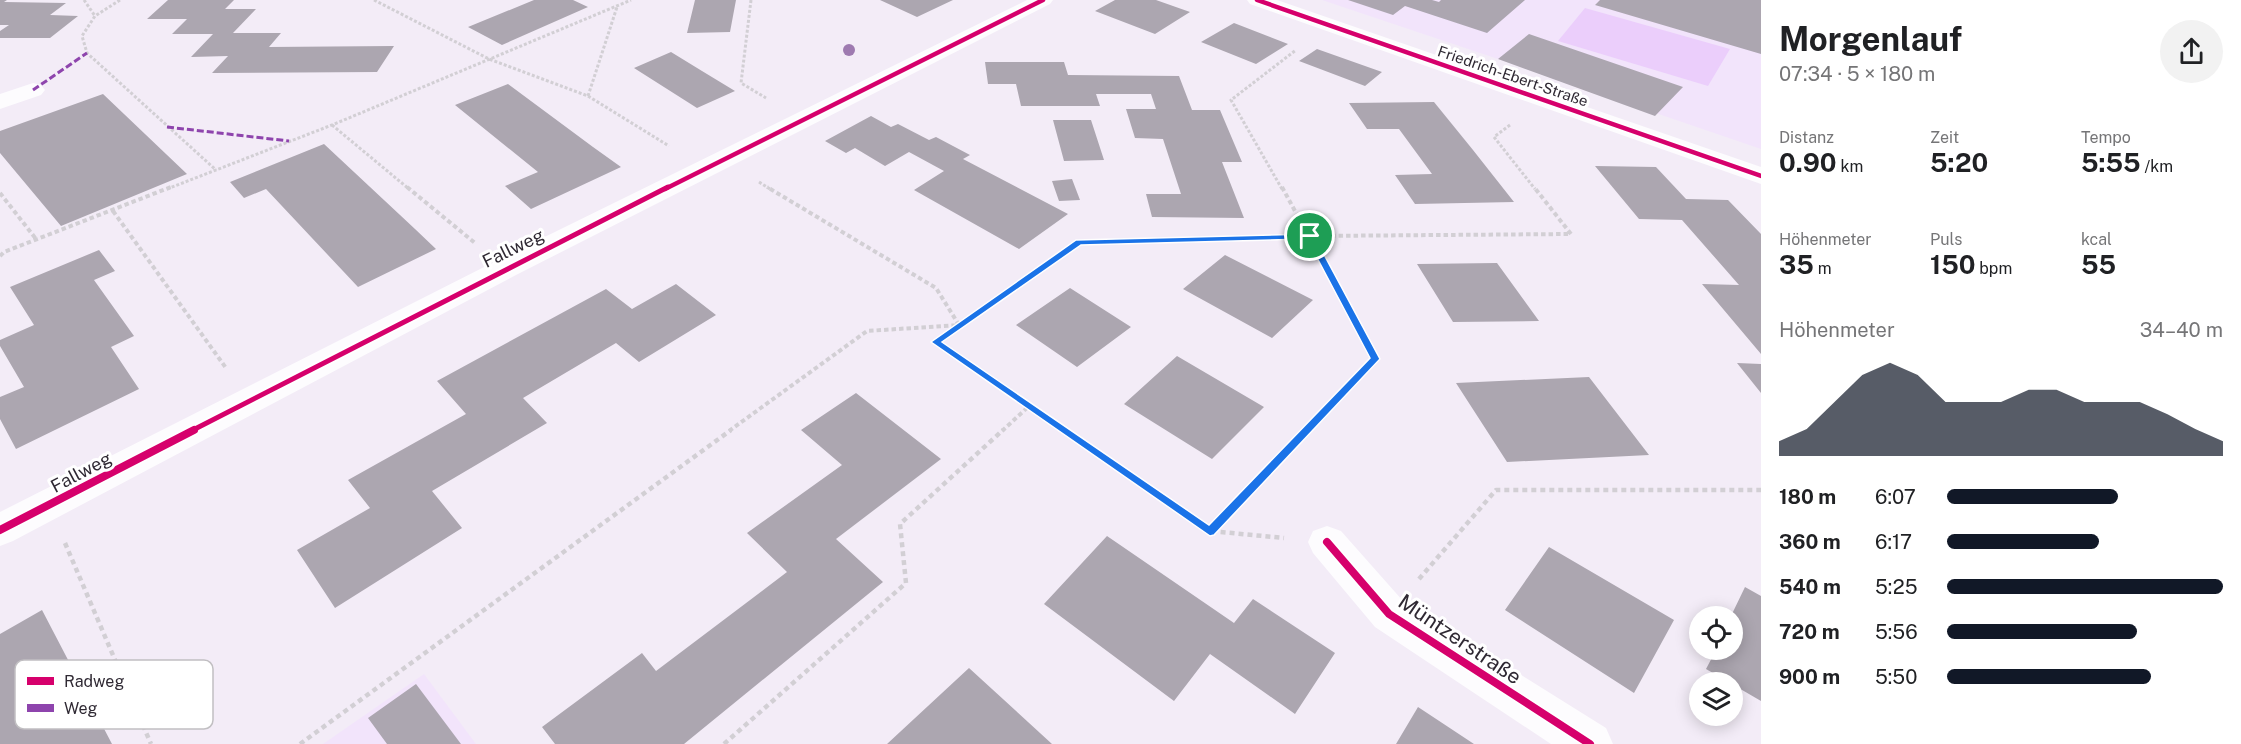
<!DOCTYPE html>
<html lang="de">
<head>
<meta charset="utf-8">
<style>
  :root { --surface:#fff; --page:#f2f2f2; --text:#202124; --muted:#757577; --accent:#111827 }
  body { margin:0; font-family:"Public Sans",sans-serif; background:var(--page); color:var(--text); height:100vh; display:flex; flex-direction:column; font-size:22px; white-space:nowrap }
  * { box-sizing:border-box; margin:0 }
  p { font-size:20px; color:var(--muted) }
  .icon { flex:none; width:33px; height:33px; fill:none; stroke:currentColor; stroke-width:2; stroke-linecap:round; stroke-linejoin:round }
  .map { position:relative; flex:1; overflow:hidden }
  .sheet { display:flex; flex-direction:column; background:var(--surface); width:480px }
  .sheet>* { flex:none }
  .buttons { position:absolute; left:1689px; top:606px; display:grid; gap:12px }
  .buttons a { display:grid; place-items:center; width:54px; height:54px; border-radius:50%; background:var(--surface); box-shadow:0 3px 15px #0003; font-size:30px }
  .pin { position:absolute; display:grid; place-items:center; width:51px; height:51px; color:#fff; margin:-26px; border:3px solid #fff; border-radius:50%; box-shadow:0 2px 6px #0007 }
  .round { display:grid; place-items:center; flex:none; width:63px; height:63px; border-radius:32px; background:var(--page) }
  .headline { display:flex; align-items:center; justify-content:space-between; height:102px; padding:0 18px }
  h1 { font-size:33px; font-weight:700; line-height:45px }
  .stats { display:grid; grid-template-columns:repeat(3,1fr); gap:9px; height:102px; padding:6px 18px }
  .stats div { display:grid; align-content:center }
  .stats b { font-size:26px; font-weight:700 }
  .stats small { font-size:16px; font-weight:400 }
  .stats p { font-size:16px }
  .chart { height:168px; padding:12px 18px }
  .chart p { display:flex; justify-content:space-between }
  .chart svg { width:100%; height:108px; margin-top:6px; fill:var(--accent); opacity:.7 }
  ul { padding:0 18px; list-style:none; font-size:20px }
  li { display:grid; grid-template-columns:96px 72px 1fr; align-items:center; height:45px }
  li i { height:15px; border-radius:8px; background:var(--accent) }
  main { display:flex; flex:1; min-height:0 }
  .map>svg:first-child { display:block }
  .built { fill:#f2e4fb }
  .green { fill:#ebcefb }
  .building { fill:#aca6b0 }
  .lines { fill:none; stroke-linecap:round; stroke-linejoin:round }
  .path-far2 { stroke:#d2cfd4; stroke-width:3; stroke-dasharray:3 2; stroke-linecap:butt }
  .path-far1 { stroke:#d2cfd4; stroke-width:4; stroke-dasharray:4.5 3; stroke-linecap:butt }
  .path { stroke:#d2cfd4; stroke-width:4.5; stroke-dasharray:5 4; stroke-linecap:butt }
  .minor { fill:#fdfcfe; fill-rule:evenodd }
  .quiet { stroke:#8e44ad; stroke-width:3; stroke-dasharray:7 3; stroke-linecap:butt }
  .cycleway-far2-casing { stroke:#fff; stroke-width:8 }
  .cycleway-far1-casing { stroke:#fff; stroke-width:9 }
  .cycleway-casing { stroke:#fff; stroke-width:11 }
  .cycleway-far2 { stroke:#d6006c; stroke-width:4.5 }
  .cycleway-far1 { stroke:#d6006c; stroke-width:5 }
  .cycleway { stroke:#d6006c; stroke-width:8 }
  .tree { fill:#9e7ab0 }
  .route { fill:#1a73e8; stroke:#fff; stroke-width:1.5; fill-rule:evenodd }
  .labels { text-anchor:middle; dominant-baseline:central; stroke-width:6; stroke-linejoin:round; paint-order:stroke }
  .far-street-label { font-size:15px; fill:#2f2933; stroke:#fff }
  .street-label { font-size:18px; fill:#2f2933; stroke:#fff }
  .near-street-label { font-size:21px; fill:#2f2933; stroke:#fff }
  .key { fill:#fff; stroke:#c1bfc2; stroke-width:1.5 }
  .key-label { font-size:16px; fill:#2f2933 }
</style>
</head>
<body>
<main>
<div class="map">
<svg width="1761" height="744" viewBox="0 0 1761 744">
  <rect width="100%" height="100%" fill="#f3ecf7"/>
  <path class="built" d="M1322,0H1761V149L1498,59Z
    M424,674L476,744H323Z"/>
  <path class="green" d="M1585,8L1730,49L1708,86L1558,41Z"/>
  <path class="building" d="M0,0H7L4,2L66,3L50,15L78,16L50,38H0V31L9,25H0Z
    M168,0H234L225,9H256L233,33H281L269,47L394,46L377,72L212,73L228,56L191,57L213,34H172L187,19H147Z
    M534,0H573L588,7L502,45L468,27Z
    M695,0H736L730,32L687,33Z
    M880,0H953L917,17Z
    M1115,0H1156L1190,12L1155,34L1095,11Z
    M1348,0H1432L1439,2L1441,0H1525L1487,33L1405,6L1393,15Z
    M1600,0H1761V54L1595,5Z
    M1234,23L1288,44L1256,64L1201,42Z
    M1529,34L1683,87L1655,116L1498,59Z
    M1317,49L1382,72L1365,86L1299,61Z
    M671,52L702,71L735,91L697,108L634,68Z
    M985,62H1064L1068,75L1179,76L1192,110H1220L1242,162H1222L1244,218L1152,217L1146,194H1181L1163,139L1135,138L1126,109H1156L1151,94H1096L1100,106H1021L1016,84H988Z
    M508,84L593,147L621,167L531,209L505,186L538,172L455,105Z
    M103,94L187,174L61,226L0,153V131Z
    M1434,102L1473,150L1514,202L1415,204L1395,175L1432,174L1399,129H1367L1349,103Z
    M871,116L891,127L898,124L929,140L936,137L970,155L963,159L1068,214L1019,249L914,190L944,171L909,152L885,166L855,148L846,153L825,141Z
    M1053,120H1091L1104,160L1064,161Z
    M324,144L415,229L436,249L358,287L266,189L244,198L230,182Z
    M1595,166L1656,167L1686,199L1728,200L1761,234V354L1702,284L1739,285L1682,220L1639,219Z
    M1072,179L1080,200L1059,201L1052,181Z
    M99,250L115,271L94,280L134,336L111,347L139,389L16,449L0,419V397L24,387L0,346V340L34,325L10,287Z
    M1225,255L1313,300L1272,338L1183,289Z
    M1497,263L1539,321L1453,322L1417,264Z
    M676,284L716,315L639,362L616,343L523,398L547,423L432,491L462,528L335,608L297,550L370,508L348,480L466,414L437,381L606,289L632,309Z
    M1070,288L1131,327L1077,367L1016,325Z
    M1177,356L1264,407L1212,459L1124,404Z
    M1737,363L1761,364V393Z
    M1589,377L1649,455L1507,462L1456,383Z
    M856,393L941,459L836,539L883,582L684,744H555L542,727L642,653L656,671L787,572L747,533L842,465L801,430Z
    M1107,536L1234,623L1253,599L1335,653L1295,714L1210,654L1174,701L1044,604Z
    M1549,547L1674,620L1634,693L1505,610Z
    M1745,587L1761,596V701L1706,669L1716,650H1732L1731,616Z
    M42,610L78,679L112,744H0V634Z
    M969,668L1052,744H887Z
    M416,684L461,744H387L368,718Z
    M1418,707L1474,744H1396Z"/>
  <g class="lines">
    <path class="path-far2" d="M84,0L95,16
      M120,0L95,16L82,36L87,53L216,170
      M374,0L489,59L588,96L669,146
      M751,0L741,83L766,98
      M588,96L617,7
      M332,125L409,189
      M1510,125L1494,137L1535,189
      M759,182L770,189
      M167,189L332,125L631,0
      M1282,189L1231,100L1296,50"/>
    <path class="path-far1" d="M407,187L475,243
      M1282,187L1375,359L1306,431
      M0,193L36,239
      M113,211L226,368
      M0,256L4,252L171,187
      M729,431L867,331L959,325L936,288L767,187
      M1002,431L1028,407
      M1065,431L935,342L1079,242L1310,236L1571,234L1534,187"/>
    <path class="path" d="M1063,430L1210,531L1284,538
      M1210,531L1307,430
      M65,543L151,744
      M1419,579L1496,490H1761
      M300,744L731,430
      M724,744L906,583L900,524L1003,430"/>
    <path class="minor" d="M1027,0H1053L1050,4L516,275L13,541L0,546V512L496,261Z
      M1247,0H1277L1761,167V184L1250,4Z
      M33,83L41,85L45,90L41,95L0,109V94Z
      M1327,526L1341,531L1403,601L1606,728L1613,744H1551L1375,627L1313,553L1308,542L1313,531Z"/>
    <path class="quiet" d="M33,90L87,53
      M167,127L289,141"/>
    <g class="cycleway-far2-casing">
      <path id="cycleway-far2" d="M1257,0L1761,176
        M665,189L1043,0"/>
    </g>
    <g class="cycleway-far1-casing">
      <path id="cycleway-far1" d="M191,431L668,187"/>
    </g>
    <g class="cycleway-casing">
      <path id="cycleway" d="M0,530L194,430
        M1327,542L1389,614L1590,744"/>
    </g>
    <use href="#cycleway-far2" class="cycleway-far2"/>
    <use href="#cycleway-far1" class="cycleway-far1"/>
    <use href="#cycleway" class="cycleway"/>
  </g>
  <circle class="tree" cx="849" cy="50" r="6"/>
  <path class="route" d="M1313,234L1380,359L1214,535L1210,536L931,342L1076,240ZM1307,239L1370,358L1209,525L942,342L1081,245Z"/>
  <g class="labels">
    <g class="far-street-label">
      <text transform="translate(1513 76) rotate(19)">Friedrich-Ebert-Straße</text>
    </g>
    <g class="street-label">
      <text transform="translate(513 248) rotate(-26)">Fallweg</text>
      <text transform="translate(81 472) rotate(-28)">Fallweg</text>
    </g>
    <g class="near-street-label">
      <text transform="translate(1460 639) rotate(34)">Müntzerstraße</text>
    </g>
  </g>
  <rect x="15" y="660" width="198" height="69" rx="9" class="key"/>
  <rect x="27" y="677" width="27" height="8" fill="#d6006c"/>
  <rect x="27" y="704" width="27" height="8" fill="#8e44ad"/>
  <g class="key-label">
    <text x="64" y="687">Radweg</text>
    <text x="64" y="714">Weg</text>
  </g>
</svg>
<div class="buttons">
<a><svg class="icon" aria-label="locate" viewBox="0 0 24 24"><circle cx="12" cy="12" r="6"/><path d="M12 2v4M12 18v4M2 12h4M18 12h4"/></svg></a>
<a><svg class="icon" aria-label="layers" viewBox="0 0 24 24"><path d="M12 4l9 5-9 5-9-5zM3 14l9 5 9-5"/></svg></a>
</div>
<div class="pin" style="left:1310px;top:236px;background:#1e9e55"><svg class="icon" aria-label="arrive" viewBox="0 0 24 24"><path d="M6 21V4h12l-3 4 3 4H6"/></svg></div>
</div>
<section class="sheet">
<div class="headline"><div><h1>Morgenlauf</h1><p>07:34 · 5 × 180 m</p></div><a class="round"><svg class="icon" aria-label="share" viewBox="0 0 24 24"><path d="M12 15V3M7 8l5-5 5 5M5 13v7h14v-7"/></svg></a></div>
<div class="stats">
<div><p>Distanz</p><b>0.90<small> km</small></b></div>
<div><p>Zeit</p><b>5:20</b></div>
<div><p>Tempo</p><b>5:55<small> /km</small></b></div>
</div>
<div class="stats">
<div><p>Höhenmeter</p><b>35<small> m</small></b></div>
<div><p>Puls</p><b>150<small> bpm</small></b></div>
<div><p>kcal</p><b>55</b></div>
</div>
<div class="chart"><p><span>Höhenmeter</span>34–40 m</p>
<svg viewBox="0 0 160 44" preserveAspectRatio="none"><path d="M0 44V38L10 33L20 22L30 11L40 6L50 11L60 22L70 22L80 22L90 17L100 17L110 22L120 22L130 22L140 27L150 33L160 38V44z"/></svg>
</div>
<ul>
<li><b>180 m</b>6:07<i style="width:62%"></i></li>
<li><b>360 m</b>6:17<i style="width:55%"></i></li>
<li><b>540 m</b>5:25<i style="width:100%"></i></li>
<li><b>720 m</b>5:56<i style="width:69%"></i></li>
<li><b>900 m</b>5:50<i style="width:74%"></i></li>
</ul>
</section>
</main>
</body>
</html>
